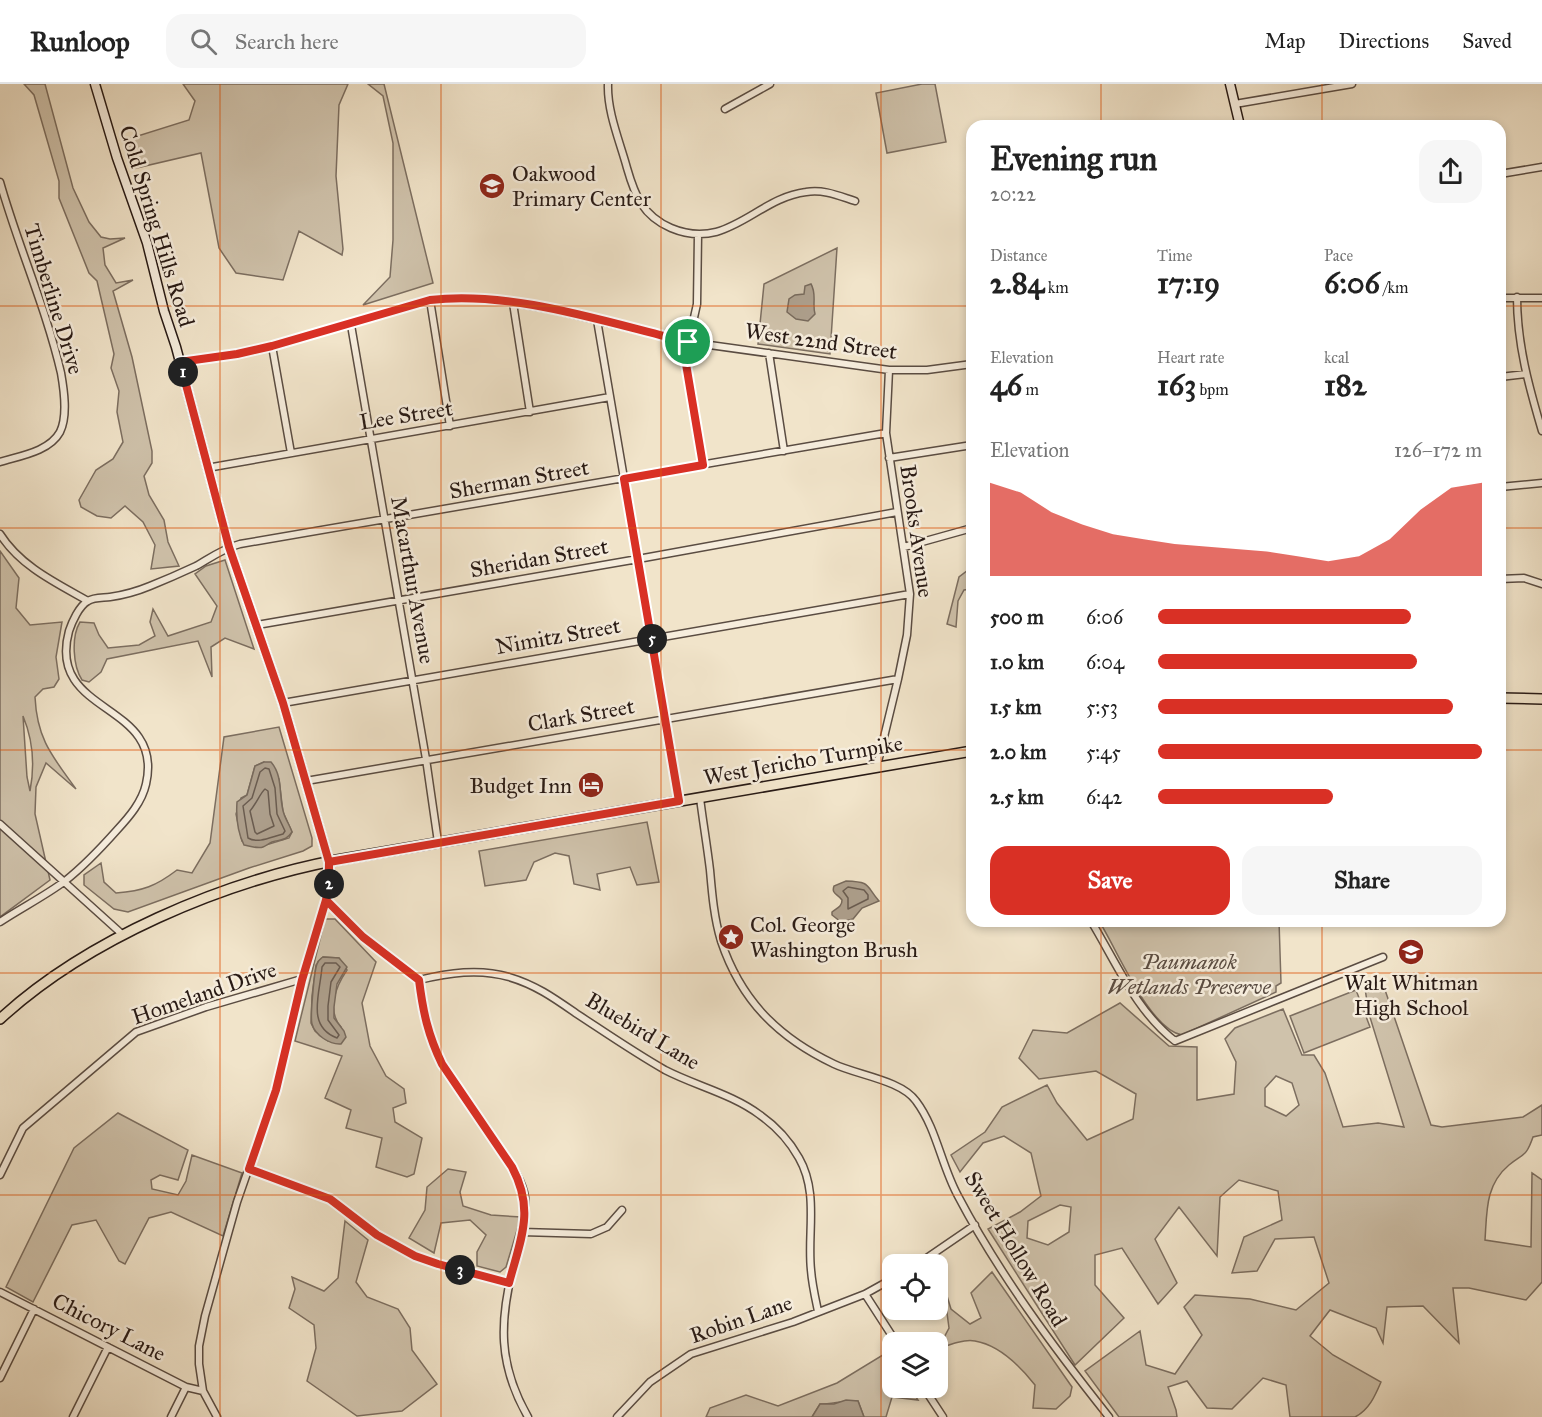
<!DOCTYPE html>
<html lang="en">
<head>
<meta charset="utf-8">
<style>
  :root { --surface:#fff; --page:#f6f6f6; --text:#222; --muted:#767676; --line:#e0e0e0; --accent:#d93025 }
  body { margin:0; font-family:"IM FELL Great Primer",serif; background:var(--page); color:var(--text); height:100vh; display:flex; flex-direction:column; font-size:22px; white-space:nowrap }
  * { box-sizing:border-box; margin:0 }
  p { font-size:20px; color:var(--muted) }
  .icon { flex:none; width:33px; height:33px; fill:none; stroke:currentColor; stroke-width:2; stroke-linecap:round; stroke-linejoin:round }
  .map { position:relative; flex:1; overflow:hidden }
  .panel { position:absolute; left:966px; top:36px; width:540px; height:807px; display:flex; flex-direction:column; background:var(--surface); border-radius:18px; box-shadow:0 3px 9px #0003 }
  .panel>* { flex:none }
  .buttons { position:absolute; left:882px; top:1170px; display:grid; gap:12px }
  .buttons a { display:grid; place-items:center; width:66px; height:66px; border-radius:12px; background:var(--surface); box-shadow:0 3px 9px #0003; font-size:30px }
  .pin { position:absolute; display:grid; place-items:center; width:51px; height:51px; color:#fff; margin:-26px; border:3px solid #fff; border-radius:50%; box-shadow:0 2px 6px #0007 }
  .km { position:absolute; width:30px; height:30px; margin:-15px; border-radius:50%; background:#222; color:#fff; font-size:16px; line-height:30px; text-align:center }
  .round { display:grid; place-items:center; flex:none; width:63px; height:63px; border-radius:18px; background:var(--page) }
  .head { display:flex; align-items:center; justify-content:space-between; height:102px; padding:0 24px }
  h1 { font-size:33px; font-weight:800; line-height:45px }
  .figures { display:grid; grid-template-columns:repeat(3,1fr); gap:9px; height:102px; padding:6px 24px }
  .figures div { display:grid; align-content:center }
  .figures b { font-size:30px; font-weight:800 }
  .figures small { font-size:16px; font-weight:400 }
  .figures p { font-size:16px }
  .chart { height:168px; padding:12px 24px }
  .chart p { display:flex; justify-content:space-between }
  .chart svg { width:100%; height:108px; margin-top:6px; fill:var(--accent); opacity:.7 }
  .action { display:flex; gap:12px; margin-top:auto; padding:12px 24px }
  .action a { flex:1; height:69px; border-radius:18px; background:var(--accent); color:#fff; font-size:24px; font-weight:800; line-height:69px; text-align:center }
  .action a+a { background:var(--page); color:var(--text) }
  ul { padding:0 24px; list-style:none; font-size:20px }
  li { display:grid; grid-template-columns:96px 72px 1fr; align-items:center; height:45px }
  li i { height:15px; border-radius:8px; background:var(--accent) }
  header { display:flex; align-items:center; gap:36px; box-sizing:border-box; height:84px; padding:0 30px; background:var(--surface); border-bottom:2px solid var(--line) }
  header strong { font-size:28px }
  nav { display:flex; gap:33px; margin-inline-start:auto; font-size:21px }
  .search { width:420px; height:54px; background:var(--page); display:flex; align-items:center; gap:15px; box-sizing:border-box; padding:0 21px; border-radius:18px; color:var(--muted); font-size:22px }
  .map>svg:first-child { display:block }
  .green { fill:#cfc2ab; stroke:#7c6e60; stroke-width:1.5; fill-rule:evenodd }
  .water { fill:#ad9f8c; stroke:#786a5c; stroke-width:1.5 }
  .lines { fill:none; stroke-linecap:round; stroke-linejoin:round }
  .shore { stroke:#6a5c50; stroke-width:1.5 }
  .street-casing { stroke:#5a4c42; stroke-width:9 }
  .secondary-casing { stroke:#281a15; stroke-width:11 }
  .primary-casing { stroke:#281a15; stroke-width:12 }
  .street { stroke:#f6eddd; stroke-width:6 }
  .secondary { stroke:#f6eddd; stroke-width:8 }
  .primary { stroke:#f1e4ca; stroke-width:9 }
  .route-casing { stroke:#fff; stroke-width:12 }
  .route { stroke:#d93025; stroke-width:8 }
  .grid { fill:none; stroke:#de560c; stroke-width:1.5; stroke-opacity:0.55 }
  .labels { text-anchor:middle; dominant-baseline:central; stroke-width:5; stroke-linejoin:round; paint-order:stroke }
  .poi-label { font-size:22px; fill:#281a15; stroke:#f6eddd; text-anchor:start }
  .street-label { font-size:22px; fill:#281a15; stroke:#f6eddd }
  .park-label { font-size:22px; font-style:italic; fill:#5a4c42; stroke:#f6eddd }
</style>
</head>
<body>
<header>
<strong>Runloop</strong>
<div class="search"><svg class="icon" aria-label="search" viewBox="0 0 24 24"><circle cx="10" cy="10" r="6"/><path d="M15 15l6 6"/></svg>Search here</div>
<nav><a>Map</a><a>Directions</a><a>Saved</a></nav>
</header>
<div class="map">
<svg width="1542" height="1333" viewBox="0 0 1542 1333">
  <rect width="100%" height="100%" fill="#f1e4ca"/>
  <filter id="stains"><feTurbulence type="fractalNoise" baseFrequency=".00333" numOctaves="4"/><feColorMatrix values="0 0 0 0 .2 0 0 0 0 .09 0 0 0 0 .02 0 0 0 .5 -.17"/></filter>
  <radialGradient id="worn" r=".72"><stop offset=".6" stop-color="#630" stop-opacity="0"/><stop offset="1" stop-color="#630" stop-opacity=".3"/></radialGradient>
  <path class="green" d="M24,0H45L73,104L89,138L101,153L110,155L125,154L103,164L105,181L116,199L133,196L113,207L132,273L152,367V379L144,392L149,411L164,436L168,458L179,482L151,485L155,461L143,438L125,422L111,434L97,432L81,423L79,416L96,386L113,375L123,358L117,328L119,307L111,284L114,270L97,197L89,189L59,114V97L34,11Z
    M183,0H348L339,21L336,92L343,165L342,171L299,147L283,196L236,189L219,164L201,69L132,85L125,56L189,36L195,17Z
    M368,0H384L433,199L363,221L390,193L393,156V59L383,12Z
    M922,0H935L946,58L887,69L876,9Z
    M837,164L830,270L758,260L764,200Z
    M0,467L19,494L16,524L30,541L62,538L56,573L59,595L54,603L43,605L35,613C37,656 53,673 76,705L46,679L36,703L35,730L50,796L0,833ZM23,632C33,656 35,681 30,707L27,693Z
    M225,476L254,565L225,554L211,563L212,593L198,557L107,575L101,588L89,598L82,596C73,582 71,553 80,538L94,539L99,551L108,564L139,561L155,552L150,538L153,525L168,552L211,538L217,522L195,490L206,482Z
    M972,483V505L964,506L958,517L956,543L947,540L959,493Z
    M279,643L312,754V762L303,767L249,784L128,828L114,825L84,801V791L101,779L104,798L116,809C143,807 156,802 177,786L192,789L210,759L224,653ZM264,678L279,695L283,728L292,748L289,754L266,761L242,757L236,730L241,714L247,711L255,682Z
    M647,738L659,798L637,801L630,783L597,790L600,806L574,800L569,772L555,769L534,778L526,796L485,802L479,767Z
    M325,835H335L376,878L362,919L370,962L386,992L404,1005L406,1019L393,1024L395,1038L422,1054L414,1090L407,1093L376,1083L382,1054L346,1044L351,1026L325,1014L342,972L295,957ZM323,873L339,874L347,886C336,902 326,926 341,943L328,957L315,947L311,939L312,912L316,881Z
    M1099,837H1279L1281,899L1276,902V908L1182,951C1149,945 1117,865 1099,837Z
    M1364,898L1383,900L1431,1041L1442,1043L1523,1033L1542,1021V1051L1533,1053C1526,1073 1524,1069 1509,1081C1485,1101 1487,1128 1485,1156L1531,1163L1532,1089L1542,1096V1198L1526,1216L1469,1204H1453L1459,1259L1423,1222L1387,1223L1383,1259L1376,1244L1330,1226L1310,1252L1333,1271L1381,1298C1375,1312 1369,1326 1355,1333H1290L1286,1301L1263,1294L1232,1325L1207,1324L1187,1297L1168,1303L1176,1326L1177,1333H1119L1085,1287L1140,1247L1146,1281L1175,1290L1202,1251L1184,1223L1195,1211L1250,1215L1296,1226L1329,1199L1314,1153L1275,1155L1257,1187L1232,1189L1244,1153L1282,1136L1278,1107L1239,1096L1220,1113L1217,1172L1179,1123L1155,1155L1177,1199L1158,1220L1122,1164L1095,1171V1201L1124,1234L1075,1281L988,1145L1020,1128L1041,1112L1031,1069L1004,1052L983,1059L960,1088L951,1071L985,1048L1002,1023L1047,1001L1057,1019L1087,1056L1133,1035L1136,1010L1096,987L1039,995L1019,974L1033,946L1067,949L1120,919L1169,962L1197,963V1016L1234,1010L1236,978L1225,955L1235,944L1283,925L1302,971H1314L1325,989L1343,1043L1378,1039L1404,1043L1369,930ZM1276,992L1292,999L1299,1021L1286,1032L1265,1022V1004ZM1060,1121L1071,1123L1069,1148L1048,1161L1027,1154L1028,1137Z
    M1356,906L1370,943L1304,969L1290,932Z
    M118,1029L188,1066L178,1096L160,1091L151,1096L152,1105L178,1111L186,1097L192,1071L242,1089L223,1152L171,1128L149,1134L125,1180L119,1177L96,1136L72,1141L33,1218L6,1203L74,1064Z
    M448,1085L466,1088L460,1108L463,1122L491,1131L521,1133L506,1183L500,1188L477,1182V1168L486,1151L470,1136L441,1139L434,1169L409,1154L425,1126L427,1103Z
    M345,1137L368,1156L356,1198L367,1213L398,1225L410,1244L412,1266L437,1300L402,1327L357,1332L307,1297L316,1264L314,1241L289,1224L295,1205L292,1193L324,1207L338,1194Z
    M992,1188L1072,1303L1070,1312L1056,1325L1033,1324L1035,1301C1020,1282 999,1261 975,1257C963,1255 949,1261 938,1265L949,1244L943,1199L951,1225L970,1240L981,1234L971,1209Z
    M886,1269L892,1279V1304H910L918,1316L892,1313L886,1333H864L858,1317C844,1316 833,1320 820,1320L812,1333H706L710,1324L746,1311L778,1322L837,1299Z"/>
  <path class="water" d="M811,200C817,210 812,220 815,230L808,237L796,235L787,228L789,215L795,211L804,210L805,202Z
    M264,678H271C284,693 278,713 284,730C286,736 290,742 292,748C286,757 282,755 272,758C269,759 266,762 263,763C258,765 249,762 244,761C238,749 236,732 237,718L247,711L255,682Z
    M846,797C872,798 865,801 879,817L862,824L853,835L841,838L832,831V828C837,824 842,823 842,816C838,810 831,810 834,802Z
    M323,873L339,874L347,883L337,900L334,923V934L344,947L346,953L341,960C330,961 315,951 312,940C310,934 314,888 317,880C318,876 319,876 323,873Z
    M846,1316L858,1317L864,1333H812L820,1320H834Z"/>
  <g class="lines">
    <path class="shore" d="M265,684L269,685L275,704L277,730L285,747L283,750C271,753 258,760 248,754L243,722L252,714L260,688Z
      M265,705L268,707L270,730L274,742L257,750L255,748L250,727C256,720 261,708 265,705Z
      M848,803L864,806L868,811V815L848,825V814L843,807Z
      M325,879H336L340,883L331,898L328,922V936L339,951L337,954C306,942 320,910 322,883Z"/>
    <g class="street-casing">
      <path id="street" d="M608,0C607,28 620,58 627,84C635,112 643,132 671,144C728,168 756,114 806,108C824,105 839,112 855,117
        M1235,20L1352,0
        M725,25L770,0
        M1500,90L1542,83
        M0,98C18,162 46,224 61,289C64,306 68,332 60,348C49,368 19,372 0,378
        M698,151L697,220L685,274L703,381
        M1517,213C1517,260 1529,303 1542,347
        M1500,214H1542
        M430,216L450,342
        M513,219L530,328
        M597,236L679,717
        M351,241L426,675L438,758
        M272,262L291,369
        M769,269L784,367
        M180,277L237,270L272,262L430,216L470,214L497,216L555,226L688,258L889,286H927L972,280
        M1500,293L1526,290
        M889,374L972,361
        M207,384L610,313
        M1500,403L1542,399
        M0,450C20,482 56,499 88,517
        M904,463L972,444
        M1500,495L1524,494L1542,500
        M257,541L638,475L897,428
        M283,619L910,510
        M877,682L898,595L907,551L910,510L886,349L889,286
        M306,697L898,595
        M700,714C703,738 707,761 710,786C712,809 714,834 721,857C741,917 779,954 834,980C857,991 901,996 916,1017C937,1045 941,1081 958,1112C999,1190 1054,1264 1109,1333
        M0,740L123,851
        M326,816L363,853L419,896C448,889 479,884 509,893C536,901 554,914 577,930C606,949 635,969 665,986C696,1002 732,1010 760,1031C777,1043 789,1056 799,1074C819,1109 807,1149 811,1186C812,1200 815,1213 818,1227
        M1091,837C1116,878 1136,927 1175,957L1383,873
        M0,838C21,824 45,812 65,797C84,782 101,764 117,746C129,733 142,718 146,700C165,617 46,632 69,547C72,538 79,522 88,517C94,513 104,514 110,513C124,511 138,507 150,502C165,496 181,489 196,482C210,474 224,464 240,460L886,349
        M419,896C423,925 427,952 442,978C457,1007 479,1034 498,1061C508,1077 522,1094 525,1113C527,1136 520,1158 514,1180C499,1237 498,1281 528,1333
        M249,1085L330,1115L377,1151L415,1172L438,1180L509,1199
        M0,1091L23,1044L136,948L206,923L302,895
        M522,1148L591,1150L607,1143L622,1126
        M918,1180L975,1141
        M0,1208L186,1303L203,1307
        M865,1210L896,1258
        M0,1294L34,1225
        M924,1304L943,1333
        M73,1333L108,1263
        M171,1333L186,1303
        M217,1333L203,1307L199,1280V1262L205,1232L237,1118L276,1006L302,895L329,804V778
        M617,1333L650,1298L691,1270L793,1238L865,1210L892,1195"/>
    </g>
    <g class="secondary-casing">
      <path id="secondary" d="M95,0L117,74L147,159L164,227L176,263L229,463L283,619L329,778
        M1230,0L1240,42"/>
    </g>
    <g class="primary-casing">
      <path id="primary" d="M1500,614L1542,615
        M0,935C87,855 222,798 337,776L972,667"/>
    </g>
    <use href="#street" class="street"/>
    <use href="#secondary" class="secondary"/>
    <use href="#primary" class="primary"/>
  </g>
  <g class="lines">
    <g class="route-casing">
      <path id="route" d="M688,258C608,239 512,206 430,216L272,262L237,270L180,278L229,463L283,619L329,778V804L326,816L302,896L276,1006L249,1085L330,1115L377,1151L415,1172L438,1180L509,1199C521,1154 535,1126 512,1083L442,980C428,951 423,928 419,896L363,853L326,816C329,803 329,791 329,778L679,717L624,395L703,381L685,274L688,258"/>
    </g>
    <use href="#route" class="route"/>
  </g>
  <path class="grid" d="M220,0V1333M441,0V1333M661,0V1333M881,0V1333M1101,0V42M1322,0V42M0,222H972M1500,222H1542M0,444H972M1500,444H1542M0,666H972M1500,666H1542M1101,837V1333M1322,837V1333M0,889H1542M0,1111H1542"/>
  <defs>
    <g id="school-disc" transform="scale(1.35)"><circle r="9.5" fill="#8f2418" stroke="#f6eddd"/><path d="M0-5L7-2L0 1L-7-2ZM-4 1L0 2.5L4 1V4Q0 6-4 4Z" fill="#fff"/></g>
    <g id="hotel-disc" transform="scale(1.35)"><circle r="9.5" fill="#8f2418" stroke="#f6eddd"/><path d="M-6-4.5h1.5V1H6V5H4.5V3h-9V5H-6ZM-4 0a1.8 1.8 0 1 1 3.6 0ZM.5 0V-2.5h3Q6-2.5 6 0Z" fill="#fff"/></g>
    <g id="sight-disc" transform="scale(1.35)"><circle r="9.5" fill="#8f2418" stroke="#f6eddd"/><path d="M0-6L1.8-2.2L6-1.7L2.9 1.2L3.7 5.4L0 3.3L-3.7 5.4L-2.9 1.2L-6-1.7L-1.8-2.2Z" fill="#fff"/></g>
  </defs>
  <g fill-rule="evenodd">
    <use href="#school-disc" x="492" y="102"/>
    <use href="#hotel-disc" x="591" y="701"/>
    <use href="#sight-disc" x="731" y="853"/>
    <use href="#school-disc" x="1411" y="868"/>
  </g>
  <g class="labels">
    <g class="poi-label">
      <text x="512" y="89">Oakwood<tspan x="512" dy="25">Primary Center</tspan></text>
      <text x="572" y="701" text-anchor="end">Budget Inn</text>
      <text x="750" y="840">Col. George<tspan x="750" dy="25">Washington Brush</tspan></text>
      <text x="1411" y="898" text-anchor="middle">Walt Whitman<tspan x="1411" dy="25">High School</tspan></text>
    </g>
    <g class="street-label">
      <text transform="translate(157 142) rotate(73)">Cold Spring Hills Road</text>
      <text transform="translate(54 215) rotate(73)">Timberline Drive</text>
      <text transform="translate(821 257) rotate(8)">West 22nd Street</text>
      <text transform="translate(406 331) rotate(-9)">Lee Street</text>
      <text transform="translate(519 395) rotate(-10)">Sherman Street</text>
      <text transform="translate(917 447) rotate(82)">Brooks Avenue</text>
      <text transform="translate(539 474) rotate(-10)">Sheridan Street</text>
      <text transform="translate(413 496) rotate(80)">Macarthur Avenue</text>
      <text transform="translate(558 552) rotate(-10)">Nimitz Street</text>
      <text transform="translate(581 631) rotate(-10)">Clark Street</text>
      <text transform="translate(803 676) rotate(-10)">West Jericho Turnpike</text>
      <text transform="translate(204 909) rotate(-19)">Homeland Drive</text>
      <text transform="translate(643 947) rotate(31)">Bluebird Lane</text>
      <text transform="translate(1016 1165) rotate(59)">Sweet Hollow Road</text>
      <text transform="translate(741 1235) rotate(-19)">Robin Lane</text>
      <text transform="translate(109 1243) rotate(27)">Chicory Lane</text>
    </g>
    <g class="park-label">
      <text x="1189" y="877">Paumanok<tspan x="1189" dy="25">Wetlands Preserve</tspan></text>
    </g>
  </g>
  <rect width="100%" height="100%" filter="url(#stains)"/>
  <rect width="100%" height="100%" fill="url(#worn)"/>
</svg>
<div class="buttons">
<a><svg class="icon" aria-label="locate" viewBox="0 0 24 24"><circle cx="12" cy="12" r="6"/><path d="M12 2v4M12 18v4M2 12h4M18 12h4"/></svg></a>
<a><svg class="icon" aria-label="layers" viewBox="0 0 24 24"><path d="M12 4l9 5-9 5-9-5zM3 14l9 5 9-5"/></svg></a>
</div>
<div class="pin" style="left:688px;top:258px;background:#1e9e55"><svg class="icon" aria-label="arrive" viewBox="0 0 24 24"><path d="M6 21V4h12l-3 4 3 4H6"/></svg></div>
<b class="km" style="left:183px;top:288px">1</b>
<b class="km" style="left:329px;top:800px">2</b>
<b class="km" style="left:460px;top:1186px">3</b>
<b class="km" style="left:652px;top:555px">5</b>
<section class="panel">
<div class="head"><div><h1>Evening run</h1><p>20:22</p></div><a class="round"><svg class="icon" aria-label="share" viewBox="0 0 24 24"><path d="M12 15V3M7 8l5-5 5 5M5 13v7h14v-7"/></svg></a></div>
<div class="figures">
<div><p>Distance</p><b>2.84<small> km</small></b></div>
<div><p>Time</p><b>17:19</b></div>
<div><p>Pace</p><b>6:06<small> /km</small></b></div>
</div>
<div class="figures">
<div><p>Elevation</p><b>46<small> m</small></b></div>
<div><p>Heart rate</p><b>163<small> bpm</small></b></div>
<div><p>kcal</p><b>182</b></div>
</div>
<div class="chart"><p><span>Elevation</span>126–172 m</p>
<svg viewBox="0 0 160 44" preserveAspectRatio="none"><path d="M0 44V6L10 10L20 18L30 23L40 27L50 29L60 31L70 32L80 33L90 34L100 36L110 38L120 36L130 29L140 17L150 8L160 6V44z"/></svg>
</div>
<ul>
<li><b>500 m</b>6:06<i style="width:78%"></i></li>
<li><b>1.0 km</b>6:04<i style="width:80%"></i></li>
<li><b>1.5 km</b>5:53<i style="width:91%"></i></li>
<li><b>2.0 km</b>5:45<i style="width:100%"></i></li>
<li><b>2.5 km</b>6:42<i style="width:54%"></i></li>
</ul>
<div class="action"><a>Save</a><a>Share</a></div>
</section>
</div>
</body>
</html>
